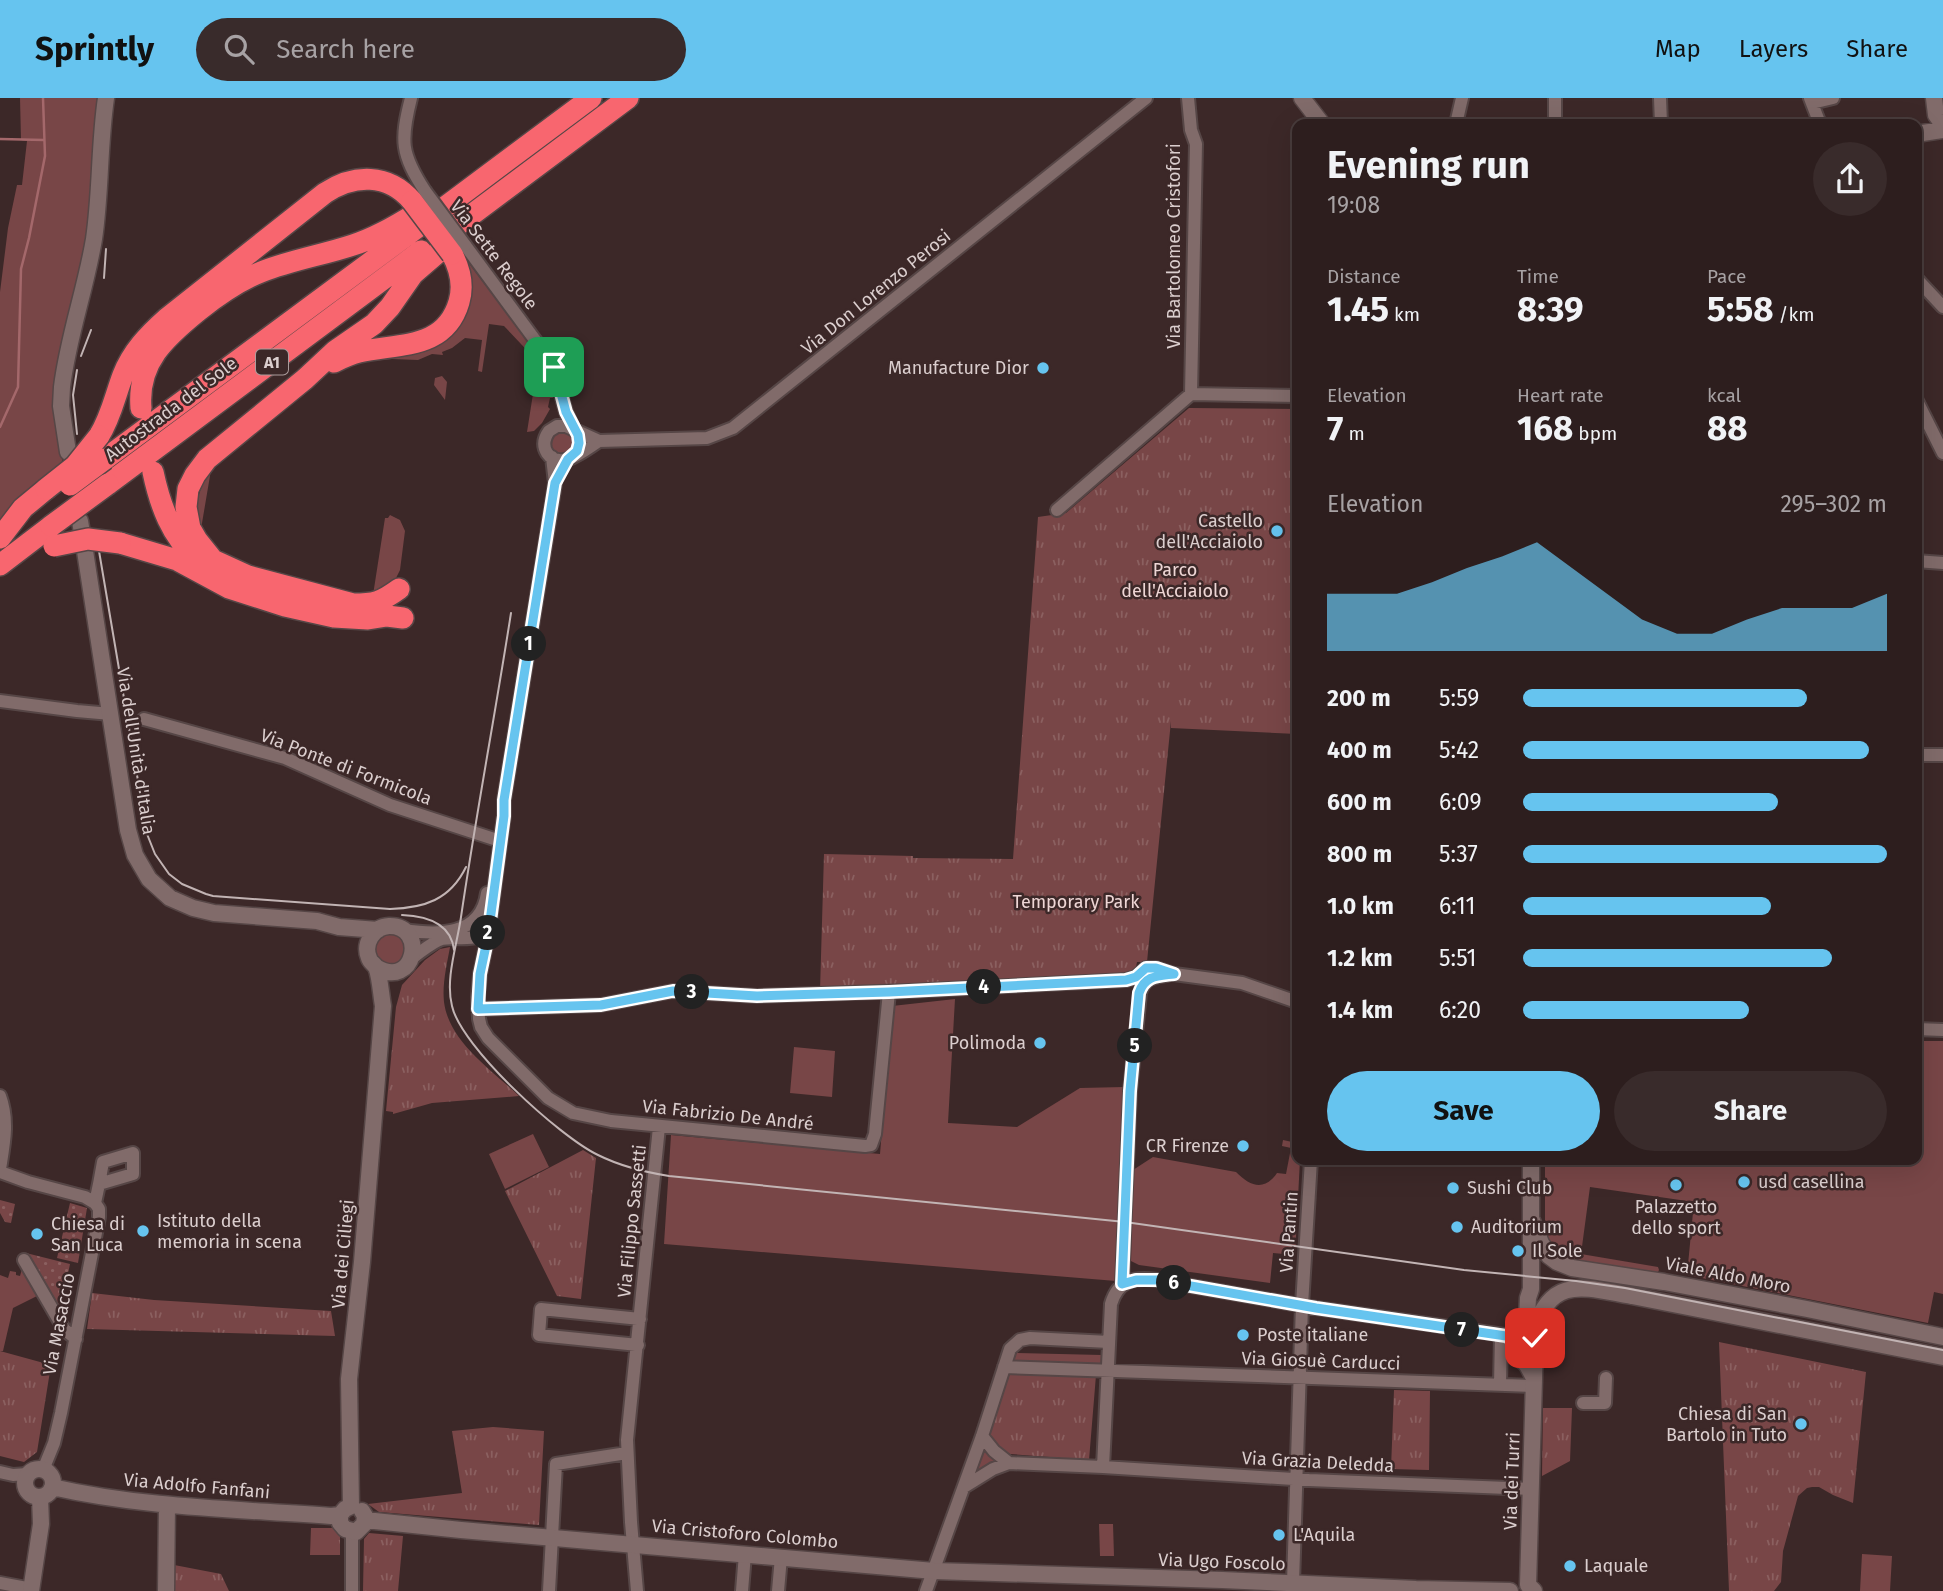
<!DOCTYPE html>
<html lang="en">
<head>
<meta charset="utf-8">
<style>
  :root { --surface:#2d1e1e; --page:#392b2b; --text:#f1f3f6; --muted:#a7a2a4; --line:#483c3c; --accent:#66c4ef }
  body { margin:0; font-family:"Fira Sans",sans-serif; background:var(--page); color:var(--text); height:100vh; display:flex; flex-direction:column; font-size:26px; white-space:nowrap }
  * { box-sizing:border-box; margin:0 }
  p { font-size:23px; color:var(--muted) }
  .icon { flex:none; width:38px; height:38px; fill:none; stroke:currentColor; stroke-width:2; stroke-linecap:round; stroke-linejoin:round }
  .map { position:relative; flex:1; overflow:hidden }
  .panel { position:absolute; left:1292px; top:21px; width:630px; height:1046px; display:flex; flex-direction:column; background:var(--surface); border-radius:14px; box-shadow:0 7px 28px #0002,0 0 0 2px var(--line) }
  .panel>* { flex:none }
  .pin { position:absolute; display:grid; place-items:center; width:60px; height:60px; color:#fff; margin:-30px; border-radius:14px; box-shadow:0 4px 10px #0006 }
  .km { position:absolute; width:35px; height:35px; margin:-18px; border-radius:50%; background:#222; color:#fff; font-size:19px; line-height:35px; text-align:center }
  .round { display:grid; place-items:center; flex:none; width:74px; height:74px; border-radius:37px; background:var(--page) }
  .summary { display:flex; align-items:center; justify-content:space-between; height:119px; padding:0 35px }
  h1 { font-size:38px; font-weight:700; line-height:52px }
  .stats { display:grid; grid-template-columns:repeat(3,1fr); gap:10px; height:119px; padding:7px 35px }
  .stats div { display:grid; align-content:center }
  .stats b { font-size:35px; font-weight:700 }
  .stats small { font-size:19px; font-weight:400 }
  .stats p { font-size:19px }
  .chart { height:196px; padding:14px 35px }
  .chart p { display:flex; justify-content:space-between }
  .chart svg { width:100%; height:126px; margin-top:7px; fill:var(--accent); opacity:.7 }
  .button { display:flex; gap:14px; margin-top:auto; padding:14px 35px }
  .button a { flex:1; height:80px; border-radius:42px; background:var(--accent); color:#111; font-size:28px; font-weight:700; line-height:80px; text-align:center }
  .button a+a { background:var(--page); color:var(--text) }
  ul { padding:0 35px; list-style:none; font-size:23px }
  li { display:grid; grid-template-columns:112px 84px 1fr; align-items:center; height:52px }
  li i { height:18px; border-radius:9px; background:var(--accent) }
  header { display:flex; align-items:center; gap:42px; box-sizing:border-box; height:98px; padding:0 35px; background:var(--accent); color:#111 }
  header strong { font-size:33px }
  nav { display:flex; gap:38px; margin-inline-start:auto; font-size:24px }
  .search { width:490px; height:63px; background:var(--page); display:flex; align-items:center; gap:18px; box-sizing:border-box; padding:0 24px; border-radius:38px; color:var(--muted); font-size:26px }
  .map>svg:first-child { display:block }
  .grass { fill:#784647 }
  .park { fill:url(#park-tufts) }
  .garden { fill:url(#garden-dots) }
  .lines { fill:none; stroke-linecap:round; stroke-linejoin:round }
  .stream { stroke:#a4686b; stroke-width:2.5 }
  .street-casing { stroke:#564646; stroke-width:16 }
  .secondary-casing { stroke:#564646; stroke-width:19 }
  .highway-casing { stroke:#564646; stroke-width:24 }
  .street { stroke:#816b6a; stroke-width:12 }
  .secondary { stroke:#816b6a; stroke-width:16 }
  .highway { stroke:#f8666f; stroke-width:21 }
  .tram { stroke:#c2b4b4; stroke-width:2 }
  .street-bridge-casing { stroke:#564646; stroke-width:16; stroke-linecap:butt }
  .highway-bridge-casing { stroke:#564646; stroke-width:24; stroke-linecap:butt }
  .street-bridge { stroke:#816b6a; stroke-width:12 }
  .highway-bridge { stroke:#f8666f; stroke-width:21 }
  .route-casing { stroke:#fff; stroke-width:14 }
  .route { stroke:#66c4ef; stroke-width:9 }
  .poi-dot { fill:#66c4ef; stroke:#3c2828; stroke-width:2.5 }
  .labels { text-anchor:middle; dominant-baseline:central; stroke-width:5; stroke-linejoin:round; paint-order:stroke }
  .shield { fill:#3c2828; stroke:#ab9c9c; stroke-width:2 }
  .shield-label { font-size:16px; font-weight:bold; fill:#dbcece }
  .street-label { font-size:18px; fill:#dbcece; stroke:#3c2828 }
  .poi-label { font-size:18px; fill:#dbcece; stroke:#3c2828; text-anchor:start }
  .park-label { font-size:18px; fill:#eed6d5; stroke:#3c2828 }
</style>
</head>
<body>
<header>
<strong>Sprintly</strong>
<div class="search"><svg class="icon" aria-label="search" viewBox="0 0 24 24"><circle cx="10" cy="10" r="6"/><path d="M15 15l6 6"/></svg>Search here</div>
<nav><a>Map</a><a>Layers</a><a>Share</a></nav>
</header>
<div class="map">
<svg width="1943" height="1493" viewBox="0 0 1943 1493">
  <defs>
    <pattern id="park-tufts" width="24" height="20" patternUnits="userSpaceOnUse" patternTransform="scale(1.75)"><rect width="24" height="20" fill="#784647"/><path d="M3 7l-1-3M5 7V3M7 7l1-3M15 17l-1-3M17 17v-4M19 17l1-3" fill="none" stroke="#8b6060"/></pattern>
    <pattern id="garden-dots" width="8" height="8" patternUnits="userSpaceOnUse" patternTransform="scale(1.75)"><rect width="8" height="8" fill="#784647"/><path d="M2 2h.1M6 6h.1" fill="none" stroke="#8b6060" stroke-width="1.8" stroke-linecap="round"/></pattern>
  </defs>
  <rect width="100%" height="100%" fill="#3c2828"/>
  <path class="grass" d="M20,0H106L99,92L64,275L68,354L62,360L64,377L0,440V194L8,130L17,87H22L27,43L21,42Z
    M459,152L538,257L549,278L553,300H550L548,309L550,311L542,325L534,333L527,334L538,264L504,228L489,226L482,274L478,273L482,242L465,240L452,250L442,254L443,257L432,256L418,262L392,261L362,264L441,241Z
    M442,278L447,284L445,302L434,287L435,280Z
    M550 345a12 12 0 1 1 24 0a12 12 0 1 1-24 0Z
    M211,372L201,431C193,409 198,391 211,372Z
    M390,417L400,422L405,433L400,472L395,482L373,497L385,420H388Z
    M394,834L407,844L402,865L385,868L374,855C375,841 380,836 394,834Z
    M955,901L948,1025L1017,1029L1080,990L1124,989L1116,1183L664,1146L671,1037L880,1056L892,908Z
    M1916,943H1943V1196L1934,1194L1928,1225L1687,1177L1694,1104L1590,1089L1581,1156L1658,1169L1659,1172L1657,1176L1573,1162L1560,1158L1554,1152L1545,1137V1062H1916Z
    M794,949L835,953L832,999L790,995Z
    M533,1036L549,1069L505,1091L489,1056Z
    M1283,1042L1297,1045V1062H1300L1295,1157L1273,1155L1270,1185L1139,1167L1131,1163L1133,1072L1153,1059L1236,1074C1250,1088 1264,1094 1277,1075L1286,1076L1291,1050L1282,1048Z
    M22,1171H26L61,1234L60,1239H58L59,1233L37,1198L13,1210L3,1253H0V1177L8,1180L10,1173L16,1174V1177L20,1178Z
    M984,1349L988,1356L996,1362L973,1377Z
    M1099,1426H1113L1114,1458H1100Z
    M1862,1456L1892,1458L1890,1493H1860Z"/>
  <path class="park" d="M1189,310L1297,311V636L1171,630V623L1147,864H1137L1135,874L1129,878L820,893L824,756L913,758V760L1013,761L1038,419L1066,415Z
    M450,849C447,866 442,886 444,904C449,944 492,972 519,998L432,1005L393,1016V1014L386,1013L396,909L402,887L425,862L440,851Z
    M583,1052L596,1060L581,1201L557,1198L505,1093Z
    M92,1195L154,1202L331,1213L335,1238L87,1231Z
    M1719,1244L1866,1274L1853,1405L1833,1397L1819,1389H1812L1807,1390L1798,1398L1783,1453L1781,1484L1774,1493H1729Z
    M0,1253L51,1267L37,1354L24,1364L0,1358Z
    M1017,1255L1101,1257V1267L1013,1265L1014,1259Z
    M1012,1274L1096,1277L1089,1362L1010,1356L999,1349L988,1336L1009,1278Z
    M1394,1292L1430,1293L1429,1372L1391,1371Z
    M1543,1310H1572L1570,1363L1542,1378Z
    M493,1329L544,1333L539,1427L379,1414L368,1406L462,1395L452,1333Z
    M311,1430H336L340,1437V1457H310Z
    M369,1435L403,1438L398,1493H363L364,1441Z
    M169,1466L221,1476L229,1493H169Z"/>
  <path class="garden" d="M0,1102L15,1106L11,1125L5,1124L0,1115Z
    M70,1105L87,1110L78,1165L57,1160Z
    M26,1155L70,1166L60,1215L26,1158Z"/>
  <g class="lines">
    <path class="stream" d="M0,41L44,42
      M0,329L18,289L21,171L29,140L45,58L43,0"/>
    <g class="street-casing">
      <path id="street" d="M411,0C400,43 401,56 425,93
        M1188,0L1191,32L1196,46L1191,296
        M1660,0L1661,26
        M1810,0L1820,26
        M1812,5L1833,0
        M1456,26L1462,0
        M1555,26V0
        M465,147L552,265L566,314L574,332
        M1916,180L1943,209
        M1916,301L1943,355
        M599,343C586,351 560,374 547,355C542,347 544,340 549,333L557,328H566L599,343L707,340L733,330L1146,0
        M552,359L555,385L554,392L504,702V717L488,838L480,876L478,899L479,921L481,929L488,940L548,1000L573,1015L611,1023L865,1048L871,1047L875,1036L889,894
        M1057,412L1191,296L1297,298
        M1916,463L1943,465
        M0,603L77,613L111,616
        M144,621L285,660L390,707L494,741
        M1916,657H1943
        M403,832C437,837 481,839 487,795
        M411,861C420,854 429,847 439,842C456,836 481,848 489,827
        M478,911L601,907L673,893L757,898L909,893L1126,882L1136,879L1146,870H1156L1174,876L1242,885L1297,904
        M1916,931L1943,932
        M0,998C9,1022 4,1046 0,1071
        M133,1055V1076L99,1086L103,1064Z
        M0,1074L28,1084L85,1099L95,1105
        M24,1162L64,1231L76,1241
        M1122,1186L1130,993L1140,895C1144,880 1153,879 1167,877
        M638,1247L539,1237L541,1211L640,1221
        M1004,1269L1534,1288
        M1500,1287L1501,1237
        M1583,1305H1605L1606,1280
        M982,1338L994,1353L1009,1365
        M1103,1369L1309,1382L1532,1391
        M43,1372L54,1345L61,1315L99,1119V1111L95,1105L99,1086
        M0,1374L13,1377L28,1376
        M964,1389L993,1371L1009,1365L1103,1369L1111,1206C1118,1182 1134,1179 1157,1182L1316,1210L1504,1237L1510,1239L1515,1244
        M0,1485L32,1491
        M1293,1485L1302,1207L1311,1062
        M352,1493V1434
        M549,1493L556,1366L627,1355
        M637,1493L631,1424L627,1342L659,1029
        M742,1493L745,1456
        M778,1493L781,1459
        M926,1493L982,1338L1010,1251L1020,1242L1030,1240L1109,1244"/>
    </g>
    <g class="secondary-casing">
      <path id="secondary" d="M1302,0L1322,26
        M1934,0L1936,17L1943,27
        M1916,36L1943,32
        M68,354L61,308L62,289C68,239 86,190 94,141C101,94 99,47 106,0
        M80,423L82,435
        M85,453L128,732L135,757L149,781L170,800L193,810L214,815L317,823L339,829L378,832
        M1531,1120L1541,1145L1549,1158L1557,1164L1572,1170L1664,1184L1807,1211L1943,1239
        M1534,1233C1551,1176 1585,1190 1632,1198L1943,1259
        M1526,1237L1528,1200L1531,1191V1062
        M1534,1280C1531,1275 1528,1267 1524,1264C1516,1256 1512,1258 1515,1244L1524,1238C1535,1237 1545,1245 1539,1257C1538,1259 1537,1260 1536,1262C1534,1267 1534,1275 1534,1281L1528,1487L1534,1493
        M25 1385a14 14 0 1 1 28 0a14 14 0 1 1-28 0Z
        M52,1389C144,1410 238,1411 331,1418L340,1417L345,1411L351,1408
        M351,1408L349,1281L362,1164L383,908C381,897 380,878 376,869C374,866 370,864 369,860C363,846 373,829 389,828C428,827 415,893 376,869
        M340,1417V1425L345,1431L356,1434L364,1426L365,1418L362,1413
        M365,1422L461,1432L934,1473L1222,1482L1416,1491L1510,1493
        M31,1493L41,1426L40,1399
        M166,1493L167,1407"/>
    </g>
    <g class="highway-casing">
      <path id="highway" d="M445,109L591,0
        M458,127L628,0
        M334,264C342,260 350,256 359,254C399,245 445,252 459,204C464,187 460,171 452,156
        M141,310C137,264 166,239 198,213C217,198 238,183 261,174C291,162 323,157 353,147C375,140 396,128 415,116
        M99,338C111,319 115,298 123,277C132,254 148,237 166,221L325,95C354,76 388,75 412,103
        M105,361L422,126
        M153,374C160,407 171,438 197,461
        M108,386L421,153
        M0,440L23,410L46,391
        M120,445L177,462L229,490L285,508L334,519L368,521L387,518L403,520
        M0,467L51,428
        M399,491C381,504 375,506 353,506L248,478L213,462L197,442L190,430L186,409L188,391L195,377L207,361L305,281L335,253L374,226L390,209L413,176L442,151"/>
    </g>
    <use href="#street" class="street"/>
    <use href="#secondary" class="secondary"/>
    <use href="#highway" class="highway"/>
    <path class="tram" d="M104,180L106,151
      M81,258L91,232
      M77,336L73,297L77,272
      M99,453L147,736L155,756L169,776L182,786L206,796L213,798L390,811C424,810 450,802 466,769
      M511,515C495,617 476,717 461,819C457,847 445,881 452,908C461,949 560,1039 598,1057C620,1068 644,1074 669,1078L1125,1124L1464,1172L1576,1183L1625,1190L1943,1252
      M402,817C427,818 451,825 454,852"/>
    <g class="street-bridge-casing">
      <path id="street-bridge" d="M425,93L465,147"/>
    </g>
    <g class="highway-bridge-casing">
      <path id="highway-bridge" d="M412,103L452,156
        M70,387L105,361
        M46,391L75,368L99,338
        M51,428L108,386
        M54,448L88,441L120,445"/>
    </g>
    <use href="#street-bridge" class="street-bridge"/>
    <use href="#highway-bridge" class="highway-bridge"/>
  </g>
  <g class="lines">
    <g class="route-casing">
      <path id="route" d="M554,269L566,314L578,337L579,345L577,353L568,361L555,385L504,702V718L488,838L480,876L478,911L601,907L673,893L757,898L889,894L1126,882L1136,879L1146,870H1156L1174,876C1158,878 1145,877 1139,895L1130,993L1122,1186L1136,1182H1157L1316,1210L1506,1238L1516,1244L1524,1238L1535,1240"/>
    </g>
    <use href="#route" class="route"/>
  </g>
  <g class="poi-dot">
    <circle cx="1043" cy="270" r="7"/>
    <circle cx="1277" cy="433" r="7"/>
    <circle cx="1040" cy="945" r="7"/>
    <circle cx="1243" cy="1048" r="7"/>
    <circle cx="1744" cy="1084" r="7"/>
    <circle cx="1676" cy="1087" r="7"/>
    <circle cx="1453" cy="1090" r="7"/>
    <circle cx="1457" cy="1129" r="7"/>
    <circle cx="143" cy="1133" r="7"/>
    <circle cx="37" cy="1136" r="7"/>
    <circle cx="1518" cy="1153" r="7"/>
    <circle cx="1243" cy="1237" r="7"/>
    <circle cx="1801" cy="1326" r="7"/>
    <circle cx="1279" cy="1437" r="7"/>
    <circle cx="1570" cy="1468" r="7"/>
  </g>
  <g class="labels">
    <rect class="shield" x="256" y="251.5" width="32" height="25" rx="5"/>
    <g class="shield-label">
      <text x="272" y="264">A1</text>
    </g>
    <g class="street-label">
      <text transform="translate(1174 148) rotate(-90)">Via Bartolomeo Cristofori</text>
      <text transform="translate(494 157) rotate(53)">Via Sette Regole</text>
      <text transform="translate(876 194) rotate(-39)">Via Don Lorenzo Perosi</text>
      <text transform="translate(171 311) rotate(-37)">Autostrada del Sole</text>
      <text transform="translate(136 653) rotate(81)">Via dell'Unità d'Italia</text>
      <text transform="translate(346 669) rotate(21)">Via Ponte di Formicola</text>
      <text transform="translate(728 1017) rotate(6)">Via Fabrizio De André</text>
      <text transform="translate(632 1123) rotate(-84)">Via Filippo Sassetti</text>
      <text transform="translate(1289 1134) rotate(-86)">Via Pantin</text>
      <text transform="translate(343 1156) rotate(-85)">Via dei Ciliegi</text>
      <text transform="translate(1728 1177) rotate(11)">Viale Aldo Moro</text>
      <text transform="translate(59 1226) rotate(-79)">Via Masaccio</text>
      <text transform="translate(1321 1263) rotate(2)">Via Giosuè Carducci</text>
      <text transform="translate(1318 1364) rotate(3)">Via Grazia Deledda</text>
      <text transform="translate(1512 1383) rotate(-88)">Via dei Turri</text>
      <text transform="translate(197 1388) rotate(5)">Via Adolfo Fanfani</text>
      <text transform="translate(745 1436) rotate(5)">Via Cristoforo Colombo</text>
      <text transform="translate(1222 1464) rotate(2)">Via Ugo Foscolo</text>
    </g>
    <g class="poi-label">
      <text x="1029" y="270" text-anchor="end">Manufacture Dior</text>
      <text x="1263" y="423" text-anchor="end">Castello<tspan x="1263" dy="21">dell'Acciaiolo</tspan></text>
      <text x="1026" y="945" text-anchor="end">Polimoda</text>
      <text x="1229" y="1048" text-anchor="end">CR Firenze</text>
      <text x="1758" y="1084">usd casellina</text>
      <text x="1467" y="1090">Sushi Club</text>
      <text x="1676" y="1109" text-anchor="middle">Palazzetto<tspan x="1676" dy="21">dello sport</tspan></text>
      <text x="157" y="1123">Istituto della<tspan x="157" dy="21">memoria in scena</tspan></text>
      <text x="51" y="1126">Chiesa di<tspan x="51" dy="21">San Luca</tspan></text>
      <text x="1471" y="1129">Auditorium</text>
      <text x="1532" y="1153">Il Sole</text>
      <text x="1257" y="1237">Poste italiane</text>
      <text x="1787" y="1316" text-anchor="end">Chiesa di San<tspan x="1787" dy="21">Bartolo in Tuto</tspan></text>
      <text x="1293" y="1437">L'Aquila</text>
      <text x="1584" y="1468">Laquale</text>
    </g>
    <g class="park-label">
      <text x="1175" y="472">Parco<tspan x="1175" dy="21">dell'Acciaiolo</tspan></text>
      <text x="1076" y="804">Temporary Park</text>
    </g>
  </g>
</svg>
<div class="pin" style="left:554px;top:269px;background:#1e9e55"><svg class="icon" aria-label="arrive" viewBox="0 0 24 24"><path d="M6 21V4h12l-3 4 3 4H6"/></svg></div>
<div class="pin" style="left:1535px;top:1240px;background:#d93025"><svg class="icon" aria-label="check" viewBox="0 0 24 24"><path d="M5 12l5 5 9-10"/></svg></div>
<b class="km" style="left:529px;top:546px">1</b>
<b class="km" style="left:488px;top:835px">2</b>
<b class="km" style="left:692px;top:894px">3</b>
<b class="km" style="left:984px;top:889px">4</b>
<b class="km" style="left:1135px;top:948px">5</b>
<b class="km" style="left:1174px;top:1185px">6</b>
<b class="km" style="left:1462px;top:1232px">7</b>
<section class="panel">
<div class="summary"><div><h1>Evening run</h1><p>19:08</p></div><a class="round"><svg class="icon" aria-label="share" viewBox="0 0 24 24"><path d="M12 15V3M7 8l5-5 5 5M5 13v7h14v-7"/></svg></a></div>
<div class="stats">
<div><p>Distance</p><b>1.45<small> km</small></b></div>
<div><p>Time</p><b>8:39</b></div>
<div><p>Pace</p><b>5:58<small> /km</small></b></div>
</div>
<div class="stats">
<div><p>Elevation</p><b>7<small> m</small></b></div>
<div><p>Heart rate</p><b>168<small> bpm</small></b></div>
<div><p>kcal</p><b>88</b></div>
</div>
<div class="chart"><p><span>Elevation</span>295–302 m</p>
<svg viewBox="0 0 160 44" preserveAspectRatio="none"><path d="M0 44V24L10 24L20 24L30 20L40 15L50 11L60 6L70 15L80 24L90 33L100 38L110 38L120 33L130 29L140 29L150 29L160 24V44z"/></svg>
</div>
<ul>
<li><b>200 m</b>5:59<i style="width:78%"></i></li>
<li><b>400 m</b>5:42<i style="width:95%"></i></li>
<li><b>600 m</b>6:09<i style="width:70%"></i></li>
<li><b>800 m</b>5:37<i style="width:100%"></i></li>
<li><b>1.0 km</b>6:11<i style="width:68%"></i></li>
<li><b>1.2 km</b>5:51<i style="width:85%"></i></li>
<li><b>1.4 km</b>6:20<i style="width:62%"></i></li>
</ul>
<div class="button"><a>Save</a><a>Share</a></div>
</section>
</div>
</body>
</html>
